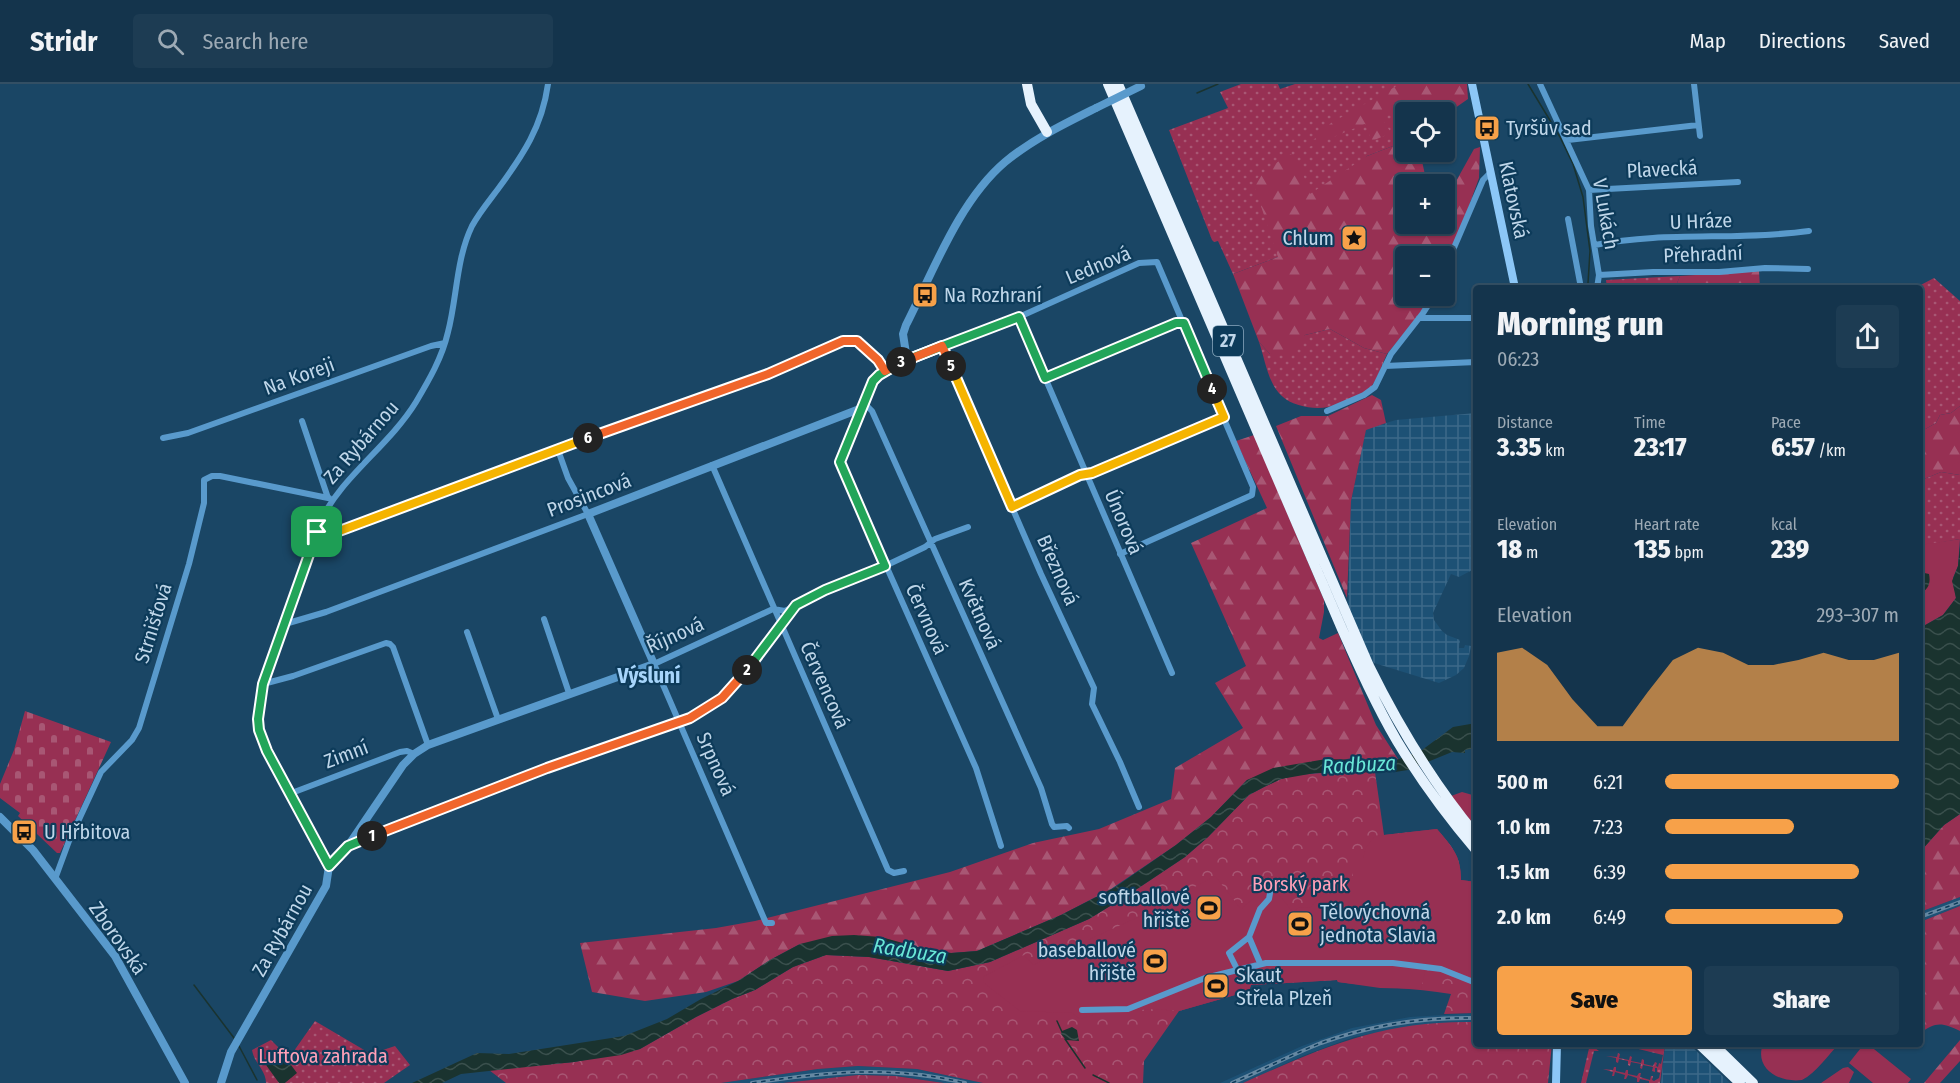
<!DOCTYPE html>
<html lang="en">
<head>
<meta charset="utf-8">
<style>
  :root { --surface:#14344c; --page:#1d3c53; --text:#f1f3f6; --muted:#9daab5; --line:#334f64; --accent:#f7a149 }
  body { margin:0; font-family:"Fira Sans Condensed",sans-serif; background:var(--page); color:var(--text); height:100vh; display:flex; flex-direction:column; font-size:22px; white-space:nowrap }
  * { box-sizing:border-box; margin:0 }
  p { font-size:20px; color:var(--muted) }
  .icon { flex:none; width:33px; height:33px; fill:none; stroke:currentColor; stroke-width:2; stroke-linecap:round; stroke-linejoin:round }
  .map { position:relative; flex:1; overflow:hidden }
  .details { position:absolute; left:1473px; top:201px; width:450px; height:762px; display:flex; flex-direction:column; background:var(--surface); border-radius:6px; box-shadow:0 2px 4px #0004,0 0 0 2px var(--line) }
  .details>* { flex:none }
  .buttons { position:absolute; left:1395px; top:18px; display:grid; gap:12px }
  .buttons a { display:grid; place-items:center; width:60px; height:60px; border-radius:6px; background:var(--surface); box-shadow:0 2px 4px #0004,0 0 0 2px var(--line); font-size:30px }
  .pin { position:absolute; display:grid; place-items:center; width:51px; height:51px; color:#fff; margin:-26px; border-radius:12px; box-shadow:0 3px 9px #0006 }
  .km { position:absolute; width:30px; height:30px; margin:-15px; border-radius:50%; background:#222; color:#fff; font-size:16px; line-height:30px; text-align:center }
  .round { display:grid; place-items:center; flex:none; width:63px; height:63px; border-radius:6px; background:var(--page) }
  .head { display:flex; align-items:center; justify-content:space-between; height:102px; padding:0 24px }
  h1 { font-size:33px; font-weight:800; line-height:45px }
  .metrics { display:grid; grid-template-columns:repeat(3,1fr); gap:9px; height:102px; padding:6px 24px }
  .metrics div { display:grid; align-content:center }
  .metrics b { font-size:26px; font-weight:800 }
  .metrics small { font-size:16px; font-weight:400 }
  .metrics p { font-size:16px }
  .chart { height:168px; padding:12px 24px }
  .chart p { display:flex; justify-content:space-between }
  .chart svg { width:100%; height:108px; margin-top:6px; fill:var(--accent); opacity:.7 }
  .action { display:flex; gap:12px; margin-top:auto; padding:12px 24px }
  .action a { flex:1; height:69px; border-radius:6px; background:var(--accent); color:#111; font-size:24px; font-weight:800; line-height:69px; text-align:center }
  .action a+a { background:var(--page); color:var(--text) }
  ul { padding:0 24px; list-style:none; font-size:20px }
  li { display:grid; grid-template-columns:96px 72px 1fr; align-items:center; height:45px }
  li i { height:15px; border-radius:8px; background:var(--accent) }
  header { display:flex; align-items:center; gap:36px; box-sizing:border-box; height:84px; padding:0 30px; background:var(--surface); border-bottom:2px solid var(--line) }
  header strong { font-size:28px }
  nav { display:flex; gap:33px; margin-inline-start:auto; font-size:21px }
  .search { width:420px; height:54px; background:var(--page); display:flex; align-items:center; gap:15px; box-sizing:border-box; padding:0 21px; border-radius:6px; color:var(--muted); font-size:22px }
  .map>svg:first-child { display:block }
  .built { fill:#1d5175 }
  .industrial { fill:url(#industrial-grid) }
  .grass { fill:url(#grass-dots) }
  .forest { fill:url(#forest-firs); fill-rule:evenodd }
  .cemetery { fill:url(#cemetery-stones) }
  .park { fill:url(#park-crowns) }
  .pitch { fill:#973053 }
  .water { fill:url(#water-waves) }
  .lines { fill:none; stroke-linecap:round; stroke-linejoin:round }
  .stream { stroke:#1a332f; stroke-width:1.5 }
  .minor { stroke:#599acc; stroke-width:6 }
  .tertiary { stroke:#599acc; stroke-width:8 }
  .secondary { stroke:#8cc7f7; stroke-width:8 }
  .trunk { stroke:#e6f2fd; stroke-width:10 }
  .rail-casing { stroke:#6688a2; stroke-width:4 }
  .rail { stroke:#0d3b5a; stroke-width:1.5; stroke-dasharray:4.5; stroke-linecap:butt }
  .tertiary-bridge { stroke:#599acc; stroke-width:8 }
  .split-1-casing { stroke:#fff; stroke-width:12 }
  .split-2-casing { stroke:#fff; stroke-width:12 }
  .split-3-casing { stroke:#fff; stroke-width:12 }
  .split-4-casing { stroke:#fff; stroke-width:12 }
  .split-5-casing { stroke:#fff; stroke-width:12 }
  .split-6-casing { stroke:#fff; stroke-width:12 }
  .split-7-casing { stroke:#fff; stroke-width:12 }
  .split-1 { stroke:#22a559; stroke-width:8 }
  .split-2 { stroke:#f0652b; stroke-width:8 }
  .split-3 { stroke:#22a559; stroke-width:8 }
  .split-4 { stroke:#22a559; stroke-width:8 }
  .split-5 { stroke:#f5b400; stroke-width:8 }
  .split-6 { stroke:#f0652b; stroke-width:8 }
  .split-7 { stroke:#f5b400; stroke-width:8 }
  .labels { text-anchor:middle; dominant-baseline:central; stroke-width:4.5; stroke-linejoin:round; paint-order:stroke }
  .shield { fill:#0d3b5a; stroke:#8aa8be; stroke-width:1.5 }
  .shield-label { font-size:18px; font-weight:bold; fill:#bfd6e9 }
  .poi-label { font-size:20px; fill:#bfd6e9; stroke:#0d3b5a; text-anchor:start }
  .street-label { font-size:20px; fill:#bfd6e9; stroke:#0d3b5a }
  .park-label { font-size:20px; fill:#ffa0b8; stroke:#0d3b5a }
  .neighbourhood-label { font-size:21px; font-weight:bold; fill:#a7d5fb; stroke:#0d3b5a }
  .water-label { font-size:21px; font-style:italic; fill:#69e7d6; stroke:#0d3b5a }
</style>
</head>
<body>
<header>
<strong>Stridr</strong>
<div class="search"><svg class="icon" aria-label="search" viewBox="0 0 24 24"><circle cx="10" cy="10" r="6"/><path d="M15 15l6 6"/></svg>Search here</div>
<nav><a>Map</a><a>Directions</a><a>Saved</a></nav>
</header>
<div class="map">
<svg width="1960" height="999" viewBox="0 0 1960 999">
  <defs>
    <pattern id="industrial-grid" width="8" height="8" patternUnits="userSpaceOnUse" patternTransform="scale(1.5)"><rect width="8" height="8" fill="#1d5175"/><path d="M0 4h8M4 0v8" fill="none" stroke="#3c6989"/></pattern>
    <pattern id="grass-dots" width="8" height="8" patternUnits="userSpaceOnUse" patternTransform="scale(1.5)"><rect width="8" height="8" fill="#973053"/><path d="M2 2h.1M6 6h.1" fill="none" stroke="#a85774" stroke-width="1.8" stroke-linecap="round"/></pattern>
    <pattern id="forest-firs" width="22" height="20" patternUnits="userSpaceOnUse" patternTransform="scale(1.5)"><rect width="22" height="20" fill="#973053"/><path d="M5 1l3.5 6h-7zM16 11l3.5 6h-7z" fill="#a85774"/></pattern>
    <pattern id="cemetery-stones" width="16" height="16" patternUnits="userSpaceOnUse" patternTransform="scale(1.5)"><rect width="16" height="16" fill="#973053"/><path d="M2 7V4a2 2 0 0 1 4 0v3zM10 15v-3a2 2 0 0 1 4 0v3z" fill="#a85774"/></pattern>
    <pattern id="park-crowns" width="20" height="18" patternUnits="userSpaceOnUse" patternTransform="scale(1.5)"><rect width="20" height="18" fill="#973053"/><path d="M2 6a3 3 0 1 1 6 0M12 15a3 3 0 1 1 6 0" fill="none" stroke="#a85774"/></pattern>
    <pattern id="water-waves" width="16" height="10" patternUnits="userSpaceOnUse" patternTransform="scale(1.5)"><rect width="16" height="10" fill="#1a332f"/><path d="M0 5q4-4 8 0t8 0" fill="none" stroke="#3a504d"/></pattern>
  </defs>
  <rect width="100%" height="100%" fill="#1a4665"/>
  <path class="built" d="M1960,813V822L1920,838V828Z
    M1476,929V938L1411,942L1354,953L1305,971L1243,999H1220L1302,962L1352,944L1410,933Z
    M858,982L917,985L983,999H944L895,992L858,991L783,999H721L818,985Z"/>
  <path class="industrial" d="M1476,329V484L1459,493L1451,490L1433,529L1434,536L1442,547L1447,551L1460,556L1459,564H1464L1465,561L1471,562L1469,572L1464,584L1456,591L1439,599L1371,578L1347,545L1351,417L1366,345L1396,336Z
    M1665,960H1689L1730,999H1661Z"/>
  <path class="grass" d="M1241,0H1278L1280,5L1295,0H1417L1428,23L1424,28H1406L1405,50L1393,62L1367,72L1278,173L1233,190L1218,157L1214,158L1212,156L1169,46L1228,24L1220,8Z
    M1680,192L1675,204H1607L1606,196Z
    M1934,194L1960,217V322L1951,329L1940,331L1936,339L1920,348V204H1915Z
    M1330,245L1364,264L1387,270C1381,282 1377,299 1367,307C1360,312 1336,322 1328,323C1314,326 1293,322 1283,313C1268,301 1265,275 1259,258L1270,270L1305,251Z
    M1941,388L1960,391V455L1921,462L1920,407L1924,395Z
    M315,937L371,970L395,962L410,981L384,999H266C266,986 254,979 252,966L271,956L289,974Z
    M1590,960H1596L1595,964L1599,967H1594L1586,999H1581Z
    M1618,960H1665L1660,999H1649V997L1640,995L1639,998H1637V994L1628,991L1626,995H1624L1625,991L1615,988L1614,992H1612L1613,988L1603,985L1613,986L1614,983H1616V987L1625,989L1626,986H1628V990L1637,992L1639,989H1641L1640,993L1650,996L1651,992H1653L1652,996L1654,997L1659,994L1660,989L1657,988V984H1655V988L1652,987L1653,983L1643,981L1642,985L1640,984L1641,980L1631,978L1630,982L1628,981V977L1619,975L1618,979L1616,978V974L1606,972L1617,973L1618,969L1620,970L1619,974L1629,976L1630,972L1632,973L1631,977L1641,979L1642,975L1644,976V980L1653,982L1655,978L1657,979L1656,982L1658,983L1659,979L1661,980L1663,971Z"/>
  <path class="forest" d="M1400,0H1467L1468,15L1445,31L1444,28H1424L1427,23L1422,15L1382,34L1391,49L1372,57L1365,40L1304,65L1331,39Z
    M1405,50L1406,68H1420L1427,100L1455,99L1474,65L1480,63L1479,94L1462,141L1445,181L1444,172H1406V212H1429L1421,229L1387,270L1364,264L1330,245L1305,251L1290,269L1270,270L1259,258L1233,190L1278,173L1253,98L1271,82L1291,70L1302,87L1310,110L1367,72L1393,62ZM1406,100H1444V140H1406Z
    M1759,187L1760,204H1675L1680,192Z
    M1372,311L1381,316L1386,339L1366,346L1351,417L1347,514L1276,342L1301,332H1328Z
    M1960,322V391L1941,388L1924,395L1920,407V348L1936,339L1940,331L1951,329Z
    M1254,351L1324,516V528L1319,554L1323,556L1338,549L1376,641L1398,675L1394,677L1352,674L1247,696L1211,733L1176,761L1111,805L1061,831L977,867L951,869L906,861L881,853L800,860L770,876L738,897L706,908L645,917L592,908L580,859L716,844L755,837L950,788L1033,759L1099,745L1171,715L1175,684L1243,644L1215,599L1246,582L1191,459L1267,424L1236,357Z
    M1462,708L1476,712V744L1451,712Z
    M1960,730V813L1920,828V768L1944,741Z
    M1960,822V947C1943,939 1935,937 1920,950V838Z
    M1960,956V977L1940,999H1924Z"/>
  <path class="cemetery" d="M25,627L111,658L60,769H57L18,732L20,729L0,714V700L14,666Z"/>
  <path class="park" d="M1334,688H1375L1384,751L1437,745C1452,763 1461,771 1461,796L1476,798V929L1444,930L1451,910C1414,904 1376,903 1338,898L1337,896L1251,901L1249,907L1179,927L1144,977L1143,999H983L917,985L858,982L818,985L721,999H506L489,986L574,978L640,965L696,933L732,915L755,906L793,883L826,871L869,873L948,887L990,878L1089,835L1128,811L1185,773L1208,753L1249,711L1264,703L1281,695L1297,691Z
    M1476,938V960H1552L1548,999H1243C1325,962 1384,936 1476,938Z
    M858,991L895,992L944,999H783Z"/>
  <path class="pitch" d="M1960,455L1958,482L1953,494L1956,514L1943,531L1920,544V461Z
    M1437,745C1452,763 1461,771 1461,796L1476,798V899L1426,883L1421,905L1380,904L1338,898L1337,896L1251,901L1249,907L1179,927L1154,925L1099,929L1080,935L1072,929L1020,927L984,899L983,893L1024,871L1033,881L1143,831L1215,792L1241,825L1270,800L1293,828L1298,824L1311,823L1329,804L1353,794V774H1363L1366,764L1375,752Z
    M1763,960H1839C1828,971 1816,989 1802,996C1778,999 1754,984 1763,960Z
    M1864,960L1869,961L1911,995L1908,999H1873L1849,979Z
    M1848,983L1854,988L1849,999H1821L1843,984Z"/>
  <path class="water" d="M1960,462V730L1944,741L1920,768V544L1943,531L1956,514L1952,497L1958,482Z
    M1920,488L1929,490C1931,500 1928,505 1920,510Z
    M1476,639V664L1465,666V669L1452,668L1408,686L1395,688L1315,689L1281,695L1264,703L1249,711L1208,753L1185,773L1128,811L1089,835L990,878L948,887L869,873L826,871L793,883L755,906L732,915L696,933L640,965L621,971L574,978L461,990L442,999H412L477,969L509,970L624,952L667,935L701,915L738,897L770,876L800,860L832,852L854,851L881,853L928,866L951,869L977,867L1061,831L1114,804L1176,761L1211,733L1247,696L1273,684L1326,675L1394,677L1422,666L1453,643Z
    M1072,943L1077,946L1079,957L1066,956L1061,950L1062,947Z
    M282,969L297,989L285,999H279L266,981Z"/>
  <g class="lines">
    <path class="stream" d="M1528,0L1560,53L1573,80L1583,113L1590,167L1588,199
      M1197,9L1218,0
      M194,901L234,954
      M1057,937L1062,948
      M1065,955L1085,984
      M239,962L257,996
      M1093,991L1109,999"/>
    <path class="minor" d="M1540,0L1589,106L1591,142L1599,191L1597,204
      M1694,0L1700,52
      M1568,56L1698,41
      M1589,106L1738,98
      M1568,135L1581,204
      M1595,161C1665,147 1738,157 1809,147
      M1444,187L1483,96L1491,88
      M1599,191L1653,188H1719L1765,184L1808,185
      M1019,233L1172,589
      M1419,234H1476
      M942,262L1041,490L1094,604L1092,620L1120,678L1139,723
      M907,276L1019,233L1139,179L1157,178L1253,403L1252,411L1120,470
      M1385,282L1476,278
      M1045,294L1176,239H1184
      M1327,327L1364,311L1375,303L1391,270L1423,229L1434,212
      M302,337L328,414H329
      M163,354L188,349L431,262L445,259
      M712,381L888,786L894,789L904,787
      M1012,423L1079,391L1092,389L1224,333
      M317,448L327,451L334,449L558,366
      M544,535L569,609
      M285,540L326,528L588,430L568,394L558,366L768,290L843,257H857L878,276L885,287
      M467,548L498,635
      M263,600L293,592L386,559L390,560L393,563L428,661
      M289,710L400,668L407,667L414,670
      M348,762L547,684L690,634L722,614L758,573L796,521L825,506L887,481L925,463L935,455L968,443
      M1001,762L976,684L840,378L862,324L868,323L872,327L1041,704L1052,740L1054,743L1067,742L1069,744
      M329,782L267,667L259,646L258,635L263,600L320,438C341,393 389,362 416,318C429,296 442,274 448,248C457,214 456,175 472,142C479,129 489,117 498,105C523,71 542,43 548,0
      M55,795L69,757L101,688L132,656L139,644L189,480L204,419V396L212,392H220L328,414
      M772,839H766L654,580L773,525L785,527L793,523
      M1260,879L1249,853L1260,825L1269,815L1272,798
      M1237,885L1229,869L1249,853
      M1082,926L1128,925L1205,894L1266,879H1393L1441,885L1476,899"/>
    <path class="tertiary" d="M0,733L33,766L115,872L185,999
      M221,999L231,968L326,802L329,782L348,762L403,681L414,670L428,661L654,580L588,430L862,324L873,297L879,291L907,276L903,250L906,241C933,188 959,117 1005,78C1033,55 1064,40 1096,24"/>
    <path class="secondary" d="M1472,0L1515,204
      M1556,999L1557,960"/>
    <path class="trunk" d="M1027,0L1031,20L1047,48
      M1108,0L1342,545C1359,583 1376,621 1397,657C1420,695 1447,732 1476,766
      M1118,0L1369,582C1399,643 1432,698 1476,751
      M1699,960L1740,999
      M1713,960L1753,999"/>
    <g class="rail-casing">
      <path id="rail" d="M1920,833L1960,818
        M752,999C826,988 891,981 965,999
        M1232,999C1262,986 1291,971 1321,959C1371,941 1423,933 1476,934"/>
    </g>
    <use href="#rail" class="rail"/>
    <path class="tertiary-bridge" d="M1096,24L1141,2"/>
  </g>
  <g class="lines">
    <g class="split-1-casing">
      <path id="split-1" d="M317,448L263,600L258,635L259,646L267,667L329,782L348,762L372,752"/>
    </g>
    <g class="split-2-casing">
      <path id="split-2" d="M372,752L547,684L690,634L722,614L747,586"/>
    </g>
    <g class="split-3-casing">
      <path id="split-3" d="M747,586L796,521L825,506L885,482L840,378L873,297L879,291L901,278"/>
    </g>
    <g class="split-4-casing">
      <path id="split-4" d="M901,278L1019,233L1045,294L1176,239H1184L1212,305"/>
    </g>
    <g class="split-5-casing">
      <path id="split-5" d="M951,282L1012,423L1080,391L1092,389L1224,333L1212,305"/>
    </g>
    <g class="split-6-casing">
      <path id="split-6" d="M588,354L768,290L843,257H857L878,276L885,287L900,279L942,262L951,282"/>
    </g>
    <g class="split-7-casing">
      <path id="split-7" d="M317,448L327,451L334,449L588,354"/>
    </g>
    <use href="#split-1" class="split-1"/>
    <use href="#split-2" class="split-2"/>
    <use href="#split-3" class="split-3"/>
    <use href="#split-4" class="split-4"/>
    <use href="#split-5" class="split-5"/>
    <use href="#split-6" class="split-6"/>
    <use href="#split-7" class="split-7"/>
  </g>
  <defs>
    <g id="bus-square" transform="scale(1.35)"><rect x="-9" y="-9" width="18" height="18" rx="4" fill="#f7a149" stroke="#0d3b5a"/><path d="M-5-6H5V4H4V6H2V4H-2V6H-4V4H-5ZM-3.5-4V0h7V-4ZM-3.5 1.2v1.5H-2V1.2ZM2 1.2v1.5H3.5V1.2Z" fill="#111"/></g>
    <g id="sight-square" transform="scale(1.35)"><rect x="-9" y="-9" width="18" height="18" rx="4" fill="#f7a149" stroke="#0d3b5a"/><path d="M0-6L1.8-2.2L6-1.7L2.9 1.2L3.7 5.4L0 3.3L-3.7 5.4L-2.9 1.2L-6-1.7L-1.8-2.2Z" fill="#111"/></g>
    <g id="stadium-square" transform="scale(1.35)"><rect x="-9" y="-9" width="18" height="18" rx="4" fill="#f7a149" stroke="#0d3b5a"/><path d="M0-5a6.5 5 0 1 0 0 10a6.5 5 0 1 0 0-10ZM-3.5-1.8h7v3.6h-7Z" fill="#111"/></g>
  </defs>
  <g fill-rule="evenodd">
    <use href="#bus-square" x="1487" y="44"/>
    <use href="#sight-square" x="1354" y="154"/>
    <use href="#bus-square" x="925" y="211"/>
    <use href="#bus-square" x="24" y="748"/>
    <use href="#stadium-square" x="1209" y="824"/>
    <use href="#stadium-square" x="1300" y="840"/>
    <use href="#stadium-square" x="1155" y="877"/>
    <use href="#stadium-square" x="1216" y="902"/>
  </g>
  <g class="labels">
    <rect class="shield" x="1213" y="242" width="30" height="30" rx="4.5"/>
    <g class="shield-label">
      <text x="1228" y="257">27</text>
    </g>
    <g class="poi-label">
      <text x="1506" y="44">Tyršův sad</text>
      <text x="1334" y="154" text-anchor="end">Chlum</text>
      <text x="944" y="211">Na Rozhraní</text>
      <text x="44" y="748">U Hřbitova</text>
      <text x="1190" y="813" text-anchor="end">softballové<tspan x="1190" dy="23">hřiště</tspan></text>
      <text x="1320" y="828">Tělovýchovná<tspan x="1320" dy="23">jednota Slavia</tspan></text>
      <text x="1136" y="866" text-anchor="end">baseballové<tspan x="1136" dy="23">hřiště</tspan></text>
      <text x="1236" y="891">Skaut<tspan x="1236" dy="23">Střela Plzeň</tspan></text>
    </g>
    <g class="street-label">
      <text transform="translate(1662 85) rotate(-3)">Plavecká</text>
      <text transform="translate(1514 116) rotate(78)">Klatovská</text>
      <text transform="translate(1606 130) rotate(80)">V Lukách</text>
      <text transform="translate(1701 137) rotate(-2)">U Hráze</text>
      <text transform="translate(1703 170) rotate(-2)">Přehradní</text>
      <text transform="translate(1098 181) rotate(-23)">Lednová</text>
      <text transform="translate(299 292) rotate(-20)">Na Koreji</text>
      <text transform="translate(361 358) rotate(-49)">Za Rybárnou</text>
      <text transform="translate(589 411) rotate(-21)">Prosincová</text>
      <text transform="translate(1124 438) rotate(67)">Únorová</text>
      <text transform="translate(1058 486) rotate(66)">Březnová</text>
      <text transform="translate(980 530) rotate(66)">Květnová</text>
      <text transform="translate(927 535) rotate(66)">Červnová</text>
      <text transform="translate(153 539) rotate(-73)">Strnišťová</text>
      <text transform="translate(675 551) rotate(-24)">Říjnová</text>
      <text transform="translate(825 601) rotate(66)">Červencová</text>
      <text transform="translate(346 670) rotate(-21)">Zimní</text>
      <text transform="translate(716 680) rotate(66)">Srpnová</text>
      <text transform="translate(282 846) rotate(-61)">Za Rybárnou</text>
      <text transform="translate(118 854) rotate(55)">Zborovská</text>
    </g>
    <g class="park-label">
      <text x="1300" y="800">Borský park</text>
      <text x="323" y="972">Luftova zahrada</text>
    </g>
    <g class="neighbourhood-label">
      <text x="649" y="592">Výsluní</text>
    </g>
    <g class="water-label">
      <text transform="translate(1359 681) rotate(-3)">Radbuza</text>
      <text transform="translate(910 867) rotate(9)">Radbuza</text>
    </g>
  </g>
</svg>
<div class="buttons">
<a><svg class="icon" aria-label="locate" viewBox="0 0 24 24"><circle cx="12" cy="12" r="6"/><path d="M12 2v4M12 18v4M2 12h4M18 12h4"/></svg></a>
<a>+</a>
<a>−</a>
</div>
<div class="pin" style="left:317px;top:448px;background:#1e9e55"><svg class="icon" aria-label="arrive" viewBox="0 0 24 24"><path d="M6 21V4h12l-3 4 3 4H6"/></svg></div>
<b class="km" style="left:372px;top:752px">1</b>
<b class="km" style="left:747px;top:586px">2</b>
<b class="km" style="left:901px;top:278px">3</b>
<b class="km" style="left:1212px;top:305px">4</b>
<b class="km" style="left:951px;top:282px">5</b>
<b class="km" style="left:588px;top:354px">6</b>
<section class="details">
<div class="head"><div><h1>Morning run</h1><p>06:23</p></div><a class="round"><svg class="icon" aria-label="share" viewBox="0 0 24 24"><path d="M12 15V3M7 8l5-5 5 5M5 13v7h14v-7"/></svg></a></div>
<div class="metrics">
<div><p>Distance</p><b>3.35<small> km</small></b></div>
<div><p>Time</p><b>23:17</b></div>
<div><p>Pace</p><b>6:57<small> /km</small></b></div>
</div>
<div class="metrics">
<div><p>Elevation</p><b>18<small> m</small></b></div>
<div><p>Heart rate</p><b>135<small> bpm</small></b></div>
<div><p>kcal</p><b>239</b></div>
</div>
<div class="chart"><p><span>Elevation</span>293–307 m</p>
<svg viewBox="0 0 160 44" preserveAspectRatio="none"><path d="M0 44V8L10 6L20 13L30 27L40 38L50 38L60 24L70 11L80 6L90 8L100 13L110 13L120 11L130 8L140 11L150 11L160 8V44z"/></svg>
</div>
<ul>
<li><b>500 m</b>6:21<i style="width:100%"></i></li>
<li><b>1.0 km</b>7:23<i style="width:55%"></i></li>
<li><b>1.5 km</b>6:39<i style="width:83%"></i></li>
<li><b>2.0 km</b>6:49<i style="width:76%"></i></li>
</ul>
<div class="action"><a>Save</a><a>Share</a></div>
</section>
</div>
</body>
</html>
